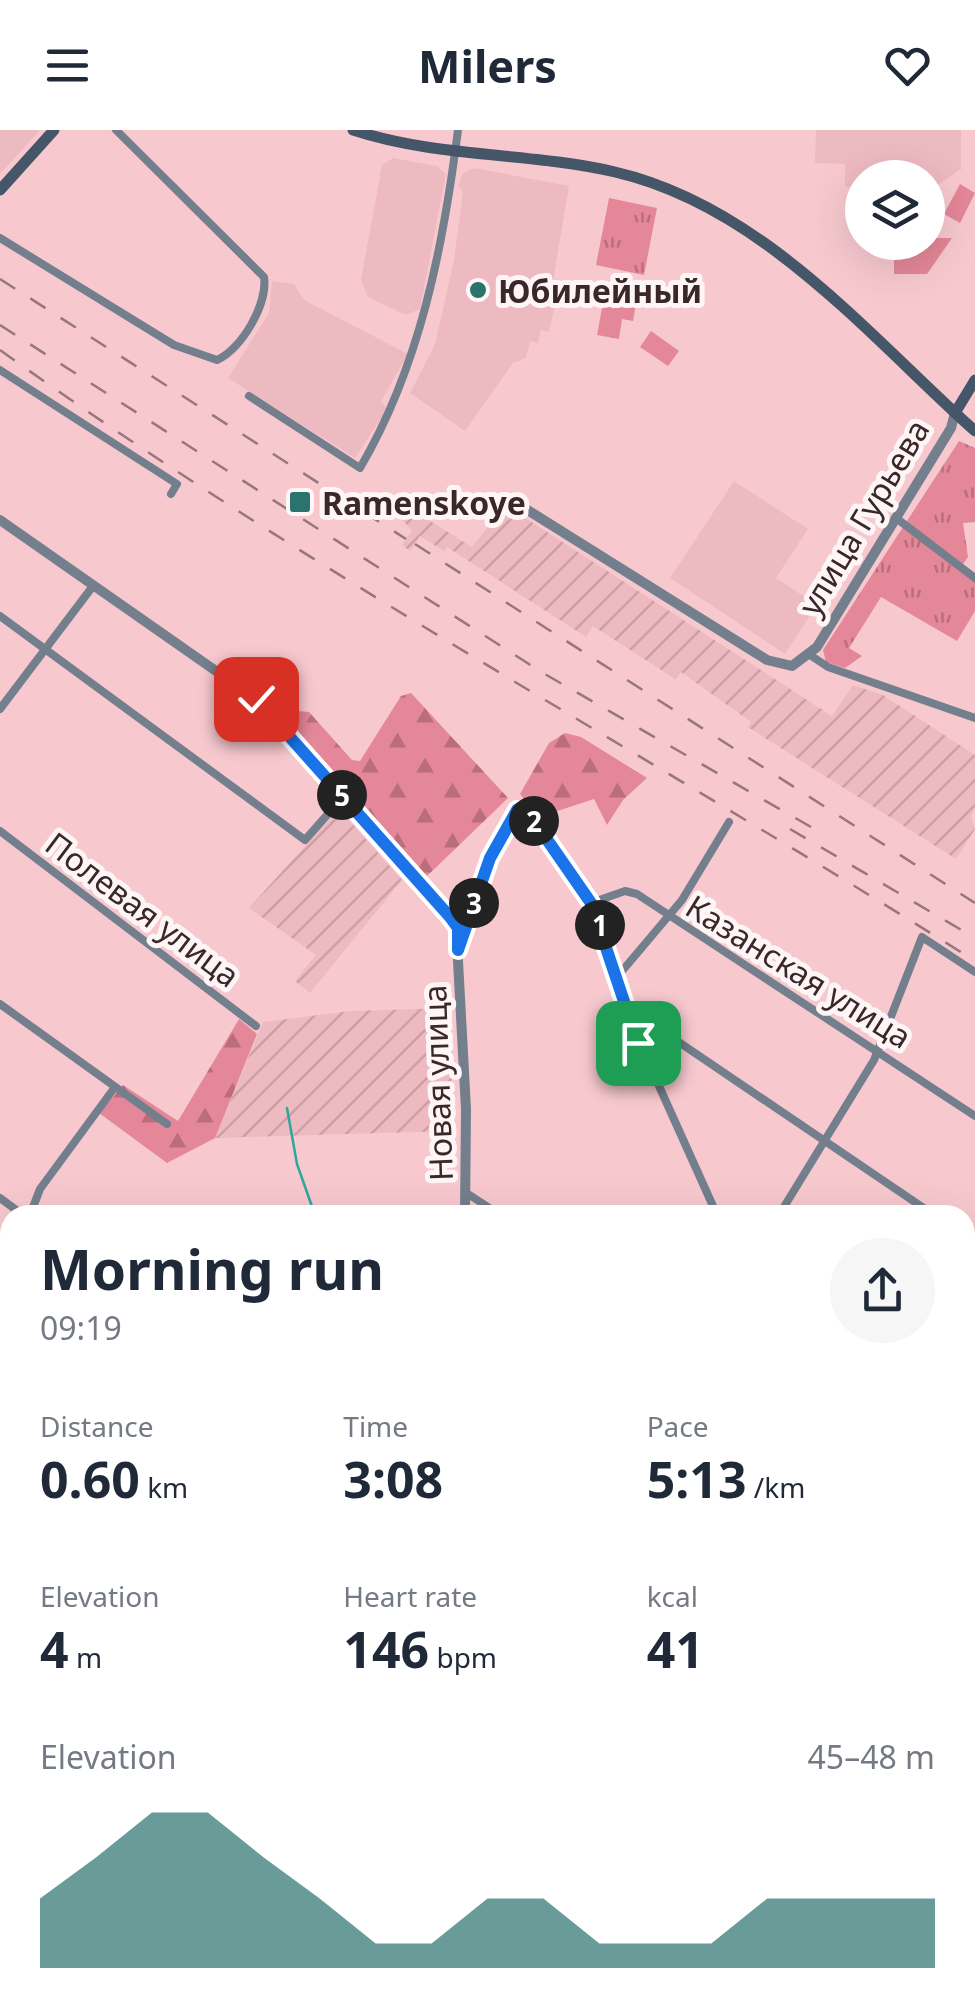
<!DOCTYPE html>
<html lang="en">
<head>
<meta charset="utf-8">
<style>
  :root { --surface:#fff; --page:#f6f6f7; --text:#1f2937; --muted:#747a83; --accent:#2a736e }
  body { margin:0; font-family:"Noto Sans",sans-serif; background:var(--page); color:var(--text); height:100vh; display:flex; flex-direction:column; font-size:38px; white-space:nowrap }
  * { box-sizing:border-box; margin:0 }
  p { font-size:32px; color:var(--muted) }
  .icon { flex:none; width:55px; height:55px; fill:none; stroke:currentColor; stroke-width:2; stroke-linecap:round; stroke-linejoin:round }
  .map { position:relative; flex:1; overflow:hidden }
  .side { position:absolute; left:0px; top:1075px; width:975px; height:812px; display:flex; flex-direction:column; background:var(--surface); border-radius:30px 30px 0 0; box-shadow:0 10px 40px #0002 }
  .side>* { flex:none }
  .tools { position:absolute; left:845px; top:30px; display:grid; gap:20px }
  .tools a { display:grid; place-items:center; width:100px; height:100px; border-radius:50%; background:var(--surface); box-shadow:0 10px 40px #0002; font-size:50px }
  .pin { position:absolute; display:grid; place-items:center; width:85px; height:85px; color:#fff; margin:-42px; border-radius:20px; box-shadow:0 5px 15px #0006 }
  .km { position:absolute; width:50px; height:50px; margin:-25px; border-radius:50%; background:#222; color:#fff; font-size:28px; line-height:50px; text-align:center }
  .round { display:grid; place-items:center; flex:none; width:105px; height:105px; border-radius:52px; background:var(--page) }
  .head { display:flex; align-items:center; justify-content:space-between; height:170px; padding:0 40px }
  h1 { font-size:55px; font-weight:700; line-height:75px }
  .metrics { display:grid; grid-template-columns:repeat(3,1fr); gap:15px; height:170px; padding:10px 40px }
  .metrics div { display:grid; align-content:center }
  .metrics b { font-size:50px; font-weight:700 }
  .metrics small { font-size:28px; font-weight:400 }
  .metrics p { font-size:28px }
  .chart { height:280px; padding:20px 40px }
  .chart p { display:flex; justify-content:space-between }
  .chart svg { width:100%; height:180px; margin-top:10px; fill:var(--accent); opacity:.7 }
  header { display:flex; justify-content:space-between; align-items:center; height:130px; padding:0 40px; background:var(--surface); font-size:45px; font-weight:700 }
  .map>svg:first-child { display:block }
  .built { fill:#eebac1 }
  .industrial { fill:url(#industrial-furrows) }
  .grass { fill:url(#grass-tufts) }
  .forest { fill:url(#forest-firs) }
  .garden { fill:#e48798 }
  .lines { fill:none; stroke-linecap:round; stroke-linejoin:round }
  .stream { stroke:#2ea69e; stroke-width:2.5 }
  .minor { stroke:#737f8c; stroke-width:8 }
  .tertiary { stroke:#737f8c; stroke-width:10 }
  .secondary { stroke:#455668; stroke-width:11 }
  .primary { stroke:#25394e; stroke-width:12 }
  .rail { stroke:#97777b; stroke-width:2.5; stroke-dasharray:18 18; stroke-linecap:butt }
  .route-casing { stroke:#fff; stroke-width:20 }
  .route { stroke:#1a73e8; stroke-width:12 }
  .poi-dot { fill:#2a736e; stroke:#fef5f6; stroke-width:4 }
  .labels { text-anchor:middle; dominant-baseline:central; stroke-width:10; stroke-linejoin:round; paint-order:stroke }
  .poi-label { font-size:32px; font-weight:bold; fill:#39272a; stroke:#fef5f6; text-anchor:start }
  .street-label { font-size:32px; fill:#39272a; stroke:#fef5f6 }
</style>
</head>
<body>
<header><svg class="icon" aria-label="menu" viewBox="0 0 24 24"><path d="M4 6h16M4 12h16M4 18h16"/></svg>Milers<svg class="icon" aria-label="heart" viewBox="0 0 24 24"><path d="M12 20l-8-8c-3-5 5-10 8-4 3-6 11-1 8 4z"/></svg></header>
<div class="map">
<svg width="975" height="1886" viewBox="0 0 975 1886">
  <defs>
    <pattern id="industrial-furrows" width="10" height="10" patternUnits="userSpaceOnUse" patternTransform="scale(2.5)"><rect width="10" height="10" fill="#eebac1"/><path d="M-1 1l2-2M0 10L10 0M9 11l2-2" fill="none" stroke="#cda0a6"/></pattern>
    <pattern id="grass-tufts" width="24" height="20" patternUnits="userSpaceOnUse" patternTransform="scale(2.5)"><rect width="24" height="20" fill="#e48798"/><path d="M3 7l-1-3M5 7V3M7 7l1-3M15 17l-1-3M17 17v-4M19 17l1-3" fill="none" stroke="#ba6e7c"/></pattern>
    <pattern id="forest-firs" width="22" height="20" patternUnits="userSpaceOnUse" patternTransform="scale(2.5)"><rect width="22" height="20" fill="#e48798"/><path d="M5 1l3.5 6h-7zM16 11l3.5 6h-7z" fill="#ba6e7c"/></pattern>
  </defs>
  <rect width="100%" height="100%" fill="#f7c9cf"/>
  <path class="built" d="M0,0H40L0,44Z
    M816,0H961V39L936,56H928V48H862V57H845V34L815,33Z
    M393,28L437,36L446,44L420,179L406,185L368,167L361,150L382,35Z
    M474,38L569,56L551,163L556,170L549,202L541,200L538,213L530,211L526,228L513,233L465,301L410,263L435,214L454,130L463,62L458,56L463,43Z
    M272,151L294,154L304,170L408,224L381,271L387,279L355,328L228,248L269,183Z
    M734,351L808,399L776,448L817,475L785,524L670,448Z"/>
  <path class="industrial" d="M505,375L832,586L853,555L883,565L975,625V678L971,686L975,699L956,729L765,608L748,597L751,592L681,542L675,549L593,496L586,507L447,417L444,421L420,406L410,421L402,415L412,400L398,386L409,378L472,417Z
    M339,679L402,750L310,863L295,851L316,825L249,778Z
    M451,878L453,1001L215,1008L263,892L350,881Z
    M0,1469L10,1472V1573L2,1598L10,1603V1832L0,1805Z
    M418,1878H535L540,1886H422Z"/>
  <path class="grass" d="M609,68L657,78L644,145L596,135Z
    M928,108H952L927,144H894V113L928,112Z
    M605,162L637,168L633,191L622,189L619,209L597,205Z
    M959,311L975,318V392L963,393L968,427L961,437L975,448V481L957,511L881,467L849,518L862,526L845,538L826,532L823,520Z"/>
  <path class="forest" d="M411,563L508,668L425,748L290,593L297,581L309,582L352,630L360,631L401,566Z
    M565,603L581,607L647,648L623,670L607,695L594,669L539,687L520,664L549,613Z
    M239,889L257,904L215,1008L167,1033L99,983L123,955L178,991Z"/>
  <path class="garden" d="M960,54L975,63L960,93L944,84Z
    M651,201L679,221L668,236L640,217Z"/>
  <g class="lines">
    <path class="stream" d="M287,978L297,1034L315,1085
      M401,1878L404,1886"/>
    <path class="minor" d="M0,108L174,215L217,230C241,220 268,174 264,147L116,0
      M0,240L177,354L171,364
      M249,266L360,338C420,236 443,118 458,0
      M896,388L975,448
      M0,486L305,710L343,667
      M810,525L828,537L975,588
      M0,579L93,456
      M0,701L256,896
      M591,773L625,761L637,764L975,986
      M460,815L490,728L517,680L530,685L591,773L628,887L717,1085
      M617,847L682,770L729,692
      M0,874L167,994
      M628,887L661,900L934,1085
      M465,1062L500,1085
      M0,1068L23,1085
      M30,1085L40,1059L115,957
      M779,1085L874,930L922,807L975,842
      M965,1106L975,1113
      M0,1120L10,1109
      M965,1235L975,1241
      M965,1398L975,1395
      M965,1778L975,1777
      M699,1878L702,1886
      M962,1878L963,1886"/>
    <path class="tertiary" d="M510,369L767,530L792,536L817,517L951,298L955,283
      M0,390L256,569L456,794L466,979L465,1085"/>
    <path class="secondary" d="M353,0C438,28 529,22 615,42C762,76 868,205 975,301
      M0,60L54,0
      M955,283L975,250"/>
    <path class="primary" d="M0,1462L10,1466
      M798,1878L800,1886"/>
    <path class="rail" d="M0,149L406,409
      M0,195L543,543L811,697
      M0,220C312,444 651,626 975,831
      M415,414L975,773
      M790,699L975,808"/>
  </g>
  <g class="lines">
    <g class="route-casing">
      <path id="route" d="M256,569L450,787L458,798V820L490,728L517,680L530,685L591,773L638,913"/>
    </g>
    <use href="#route" class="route"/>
  </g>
  <g class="poi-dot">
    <circle cx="478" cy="160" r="10"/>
    <rect x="288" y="360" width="24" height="24" rx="5"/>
  </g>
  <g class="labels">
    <g class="poi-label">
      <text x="498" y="160">Юбилейный</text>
      <text x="322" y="372">Ramenskoye</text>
    </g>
    <g class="street-label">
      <text transform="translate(863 387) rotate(-59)">улица Гурьева</text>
      <text transform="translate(143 779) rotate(37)">Полевая улица</text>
      <text transform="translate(799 841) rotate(32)">Казанская улица</text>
      <text transform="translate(437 953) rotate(-92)">Новая улица</text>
    </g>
  </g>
</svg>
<div class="tools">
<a><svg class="icon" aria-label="layers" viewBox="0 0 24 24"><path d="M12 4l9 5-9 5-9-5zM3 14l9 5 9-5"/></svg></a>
</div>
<div class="pin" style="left:638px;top:913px;background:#1e9e55"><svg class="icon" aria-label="arrive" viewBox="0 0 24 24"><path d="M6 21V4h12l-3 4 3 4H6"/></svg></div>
<div class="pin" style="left:256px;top:569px;background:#d93025"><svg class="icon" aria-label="check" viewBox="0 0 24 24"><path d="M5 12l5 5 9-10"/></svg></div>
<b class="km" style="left:600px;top:795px">1</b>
<b class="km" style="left:534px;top:691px">2</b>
<b class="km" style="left:474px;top:773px">3</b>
<b class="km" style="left:342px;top:665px">5</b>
<section class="side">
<div class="head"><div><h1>Morning run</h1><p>09:19</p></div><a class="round"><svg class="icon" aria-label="share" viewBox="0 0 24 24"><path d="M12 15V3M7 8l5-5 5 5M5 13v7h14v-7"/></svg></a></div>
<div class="metrics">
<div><p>Distance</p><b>0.60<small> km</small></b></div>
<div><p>Time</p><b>3:08</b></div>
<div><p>Pace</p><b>5:13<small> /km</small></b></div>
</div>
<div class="metrics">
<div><p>Elevation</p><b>4<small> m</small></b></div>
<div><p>Heart rate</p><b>146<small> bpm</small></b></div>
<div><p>kcal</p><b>41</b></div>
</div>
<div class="chart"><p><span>Elevation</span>45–48 m</p>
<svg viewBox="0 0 160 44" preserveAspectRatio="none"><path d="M0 44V27L10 17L20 6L30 6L40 17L50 27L60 38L70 38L80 27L90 27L100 38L110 38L120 38L130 27L140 27L150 27L160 27V44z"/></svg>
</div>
</section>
</div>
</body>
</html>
